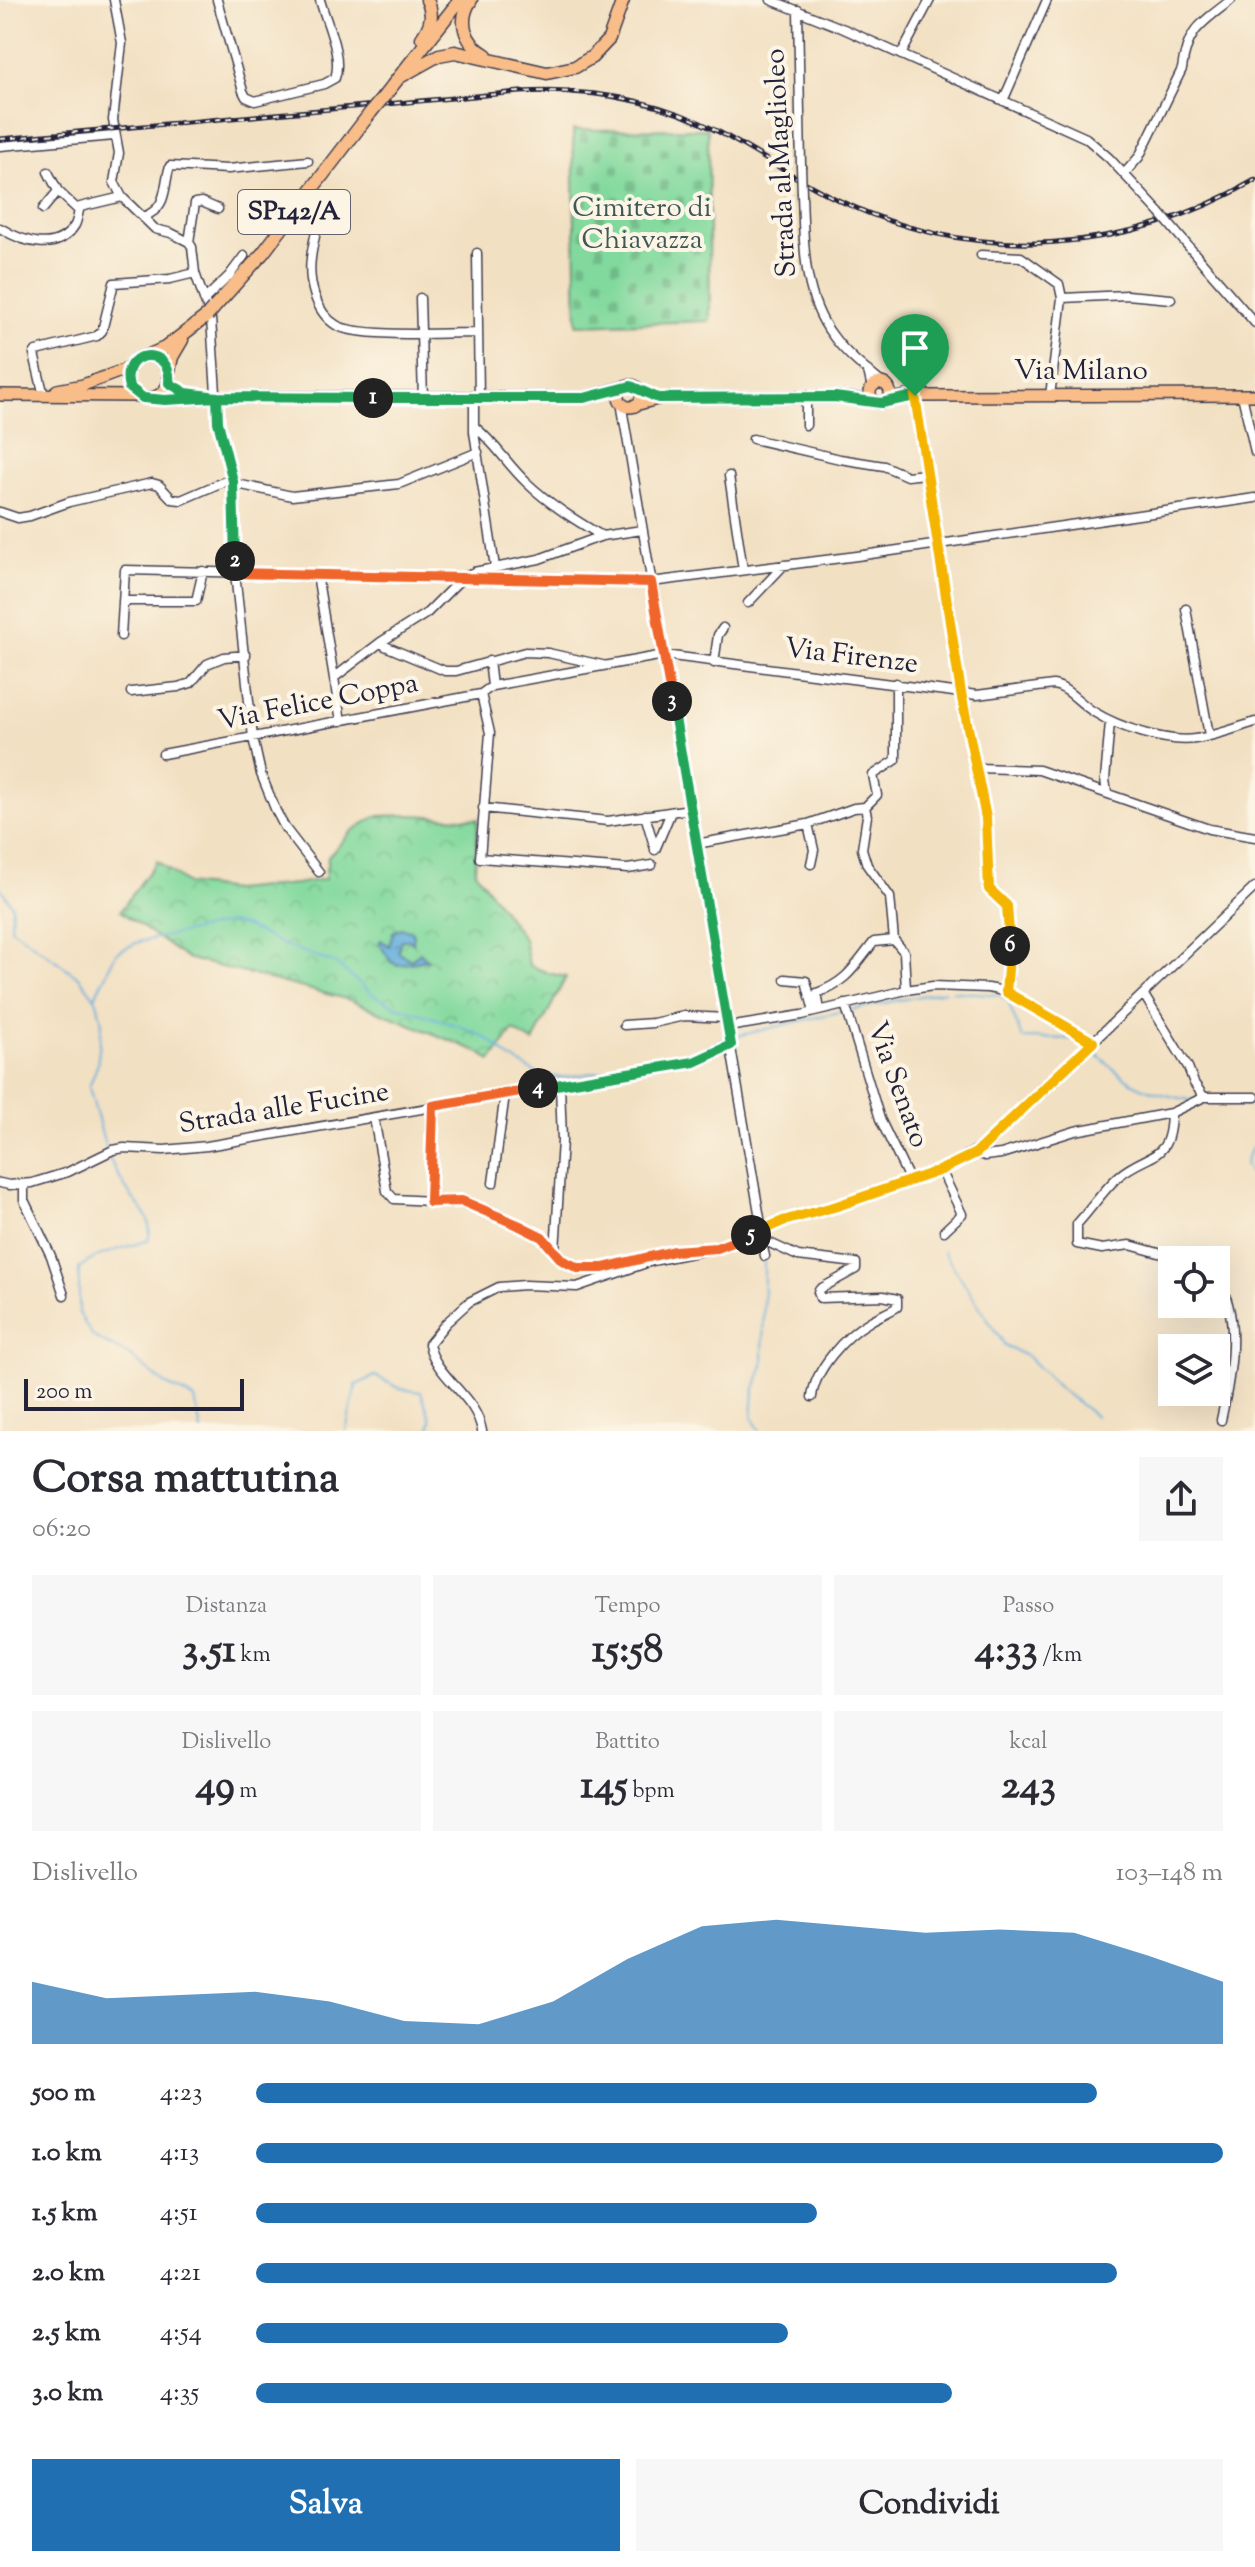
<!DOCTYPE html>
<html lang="it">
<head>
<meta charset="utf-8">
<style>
  :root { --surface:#fff; --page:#f7f7f7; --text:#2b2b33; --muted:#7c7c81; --accent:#1f6fb2 }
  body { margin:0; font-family:"Sorts Mill Goudy",serif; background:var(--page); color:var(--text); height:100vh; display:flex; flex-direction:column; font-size:30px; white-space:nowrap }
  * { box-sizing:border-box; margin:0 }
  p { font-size:26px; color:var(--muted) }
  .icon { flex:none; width:44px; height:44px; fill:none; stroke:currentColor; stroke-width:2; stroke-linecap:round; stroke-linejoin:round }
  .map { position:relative; height:1431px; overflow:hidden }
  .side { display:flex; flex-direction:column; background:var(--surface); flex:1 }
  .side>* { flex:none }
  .fabs { position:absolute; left:1158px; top:1246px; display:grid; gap:16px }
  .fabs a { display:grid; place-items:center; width:72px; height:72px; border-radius:0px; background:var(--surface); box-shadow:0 8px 32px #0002; font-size:40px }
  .scale { position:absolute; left:24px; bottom:20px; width:220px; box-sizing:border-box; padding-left:8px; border:4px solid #22223b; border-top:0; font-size:22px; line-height:28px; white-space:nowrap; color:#22223b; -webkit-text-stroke:6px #fcf5e5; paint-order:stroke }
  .pin { position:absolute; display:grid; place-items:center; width:68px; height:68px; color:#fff; margin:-82px -34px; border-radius:50% 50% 50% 0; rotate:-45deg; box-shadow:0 0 8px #0007 }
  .pin .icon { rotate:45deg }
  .km { position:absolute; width:40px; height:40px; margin:-20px; border-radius:50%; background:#222; color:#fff; font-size:22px; line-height:40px; text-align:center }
  .round { display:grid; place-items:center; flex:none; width:84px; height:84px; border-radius:0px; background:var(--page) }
  .summary { display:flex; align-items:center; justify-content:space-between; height:136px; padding:0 32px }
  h1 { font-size:44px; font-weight:700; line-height:60px }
  .stats { display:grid; grid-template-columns:repeat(3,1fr); gap:12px; height:136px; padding:8px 32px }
  .stats div { display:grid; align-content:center; border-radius:0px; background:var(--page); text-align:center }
  .stats b { font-size:40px; font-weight:700 }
  .stats small { font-size:22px; font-weight:400 }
  .stats p { font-size:22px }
  .chart { height:224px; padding:16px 32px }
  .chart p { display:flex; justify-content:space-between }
  .chart svg { width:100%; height:144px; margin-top:8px; fill:var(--accent); opacity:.7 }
  .cta { display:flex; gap:16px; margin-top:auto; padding:16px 32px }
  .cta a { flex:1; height:92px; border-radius:0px; background:var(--accent); color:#fff; font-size:32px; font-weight:700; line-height:92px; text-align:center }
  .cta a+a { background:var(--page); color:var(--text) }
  ul { padding:0 32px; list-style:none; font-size:26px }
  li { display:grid; grid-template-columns:128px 96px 1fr; align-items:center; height:60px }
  li i { height:20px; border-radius:10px; background:var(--accent) }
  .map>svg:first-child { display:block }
  .cemetery { fill:url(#cemetery-stones); stroke:#527e6c; stroke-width:2 }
  .park { fill:url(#park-crowns); stroke:#527e6c; stroke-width:2 }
  .water { fill:url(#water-ripples); stroke:#44688c; stroke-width:2 }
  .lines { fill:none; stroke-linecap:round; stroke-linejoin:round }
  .stream { stroke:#65afdd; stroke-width:2 }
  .minor-casing { stroke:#413e4f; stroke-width:11 }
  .major-casing { stroke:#413e4f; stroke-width:14 }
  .highway-casing { stroke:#413e4f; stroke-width:15 }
  .minor { stroke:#fff; stroke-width:8 }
  .major { stroke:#f8bd89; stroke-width:11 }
  .highway { stroke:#f8bd89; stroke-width:12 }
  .rail-casing { stroke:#22223b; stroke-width:5 }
  .rail { stroke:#fcf5e5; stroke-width:2; stroke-dasharray:6; stroke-linecap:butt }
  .minor-bridge-casing { stroke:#413e4f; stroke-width:11; stroke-linecap:butt }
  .highway-bridge-casing { stroke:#413e4f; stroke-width:15; stroke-linecap:butt }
  .minor-bridge { stroke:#fff; stroke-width:8 }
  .highway-bridge { stroke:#f8bd89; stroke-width:12 }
  .split-1-casing { stroke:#fff; stroke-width:16 }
  .split-2-casing { stroke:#fff; stroke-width:16 }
  .split-3-casing { stroke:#fff; stroke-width:16 }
  .split-4-casing { stroke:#fff; stroke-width:16 }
  .split-5-casing { stroke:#fff; stroke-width:16 }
  .split-6-casing { stroke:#fff; stroke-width:16 }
  .split-7-casing { stroke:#fff; stroke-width:16 }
  .split-1 { stroke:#22a559; stroke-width:10 }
  .split-2 { stroke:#22a559; stroke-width:10 }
  .split-3 { stroke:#f0652b; stroke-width:10 }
  .split-4 { stroke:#22a559; stroke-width:10 }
  .split-5 { stroke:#f0652b; stroke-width:10 }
  .split-6 { stroke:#f5b400; stroke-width:10 }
  .split-7 { stroke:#f5b400; stroke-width:10 }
  .labels { text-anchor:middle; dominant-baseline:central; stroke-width:8; stroke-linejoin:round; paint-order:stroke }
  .shield { fill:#fcf5e5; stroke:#63616e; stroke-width:2 }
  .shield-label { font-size:26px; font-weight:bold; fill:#22223b }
  .street-label { font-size:28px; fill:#22223b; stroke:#fcf5e5 }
  .park-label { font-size:28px; fill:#3e5958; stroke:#fcf5e5 }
</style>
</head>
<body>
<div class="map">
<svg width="1255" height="1431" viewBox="0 0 1255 1431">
  <defs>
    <pattern id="cemetery-stones" width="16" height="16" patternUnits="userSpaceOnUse" patternTransform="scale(2)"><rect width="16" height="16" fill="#81d99d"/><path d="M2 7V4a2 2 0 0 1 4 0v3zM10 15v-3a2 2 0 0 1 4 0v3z" fill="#6fba88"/></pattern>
    <pattern id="park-crowns" width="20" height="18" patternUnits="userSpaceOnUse" patternTransform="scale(2)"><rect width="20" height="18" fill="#81d99d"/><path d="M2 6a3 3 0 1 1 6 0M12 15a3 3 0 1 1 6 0" fill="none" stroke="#6fba88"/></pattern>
    <pattern id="water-ripples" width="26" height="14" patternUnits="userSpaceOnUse" patternTransform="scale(2)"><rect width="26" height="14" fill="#65afdd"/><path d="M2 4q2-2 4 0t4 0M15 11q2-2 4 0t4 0" fill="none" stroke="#538eb4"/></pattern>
  </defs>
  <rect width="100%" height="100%" fill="#fcf5e5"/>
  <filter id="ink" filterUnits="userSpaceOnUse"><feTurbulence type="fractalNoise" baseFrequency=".0125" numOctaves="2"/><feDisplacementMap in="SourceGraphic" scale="16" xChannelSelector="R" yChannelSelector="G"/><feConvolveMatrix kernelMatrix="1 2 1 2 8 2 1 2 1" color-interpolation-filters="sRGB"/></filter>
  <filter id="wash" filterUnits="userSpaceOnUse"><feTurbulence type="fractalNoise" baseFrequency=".006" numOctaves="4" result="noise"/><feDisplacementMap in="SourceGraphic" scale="32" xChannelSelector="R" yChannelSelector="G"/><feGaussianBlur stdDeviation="1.8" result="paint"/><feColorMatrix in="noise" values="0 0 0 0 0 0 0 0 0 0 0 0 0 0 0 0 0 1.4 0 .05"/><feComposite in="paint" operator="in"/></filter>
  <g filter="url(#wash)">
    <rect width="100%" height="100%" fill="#f2e0c2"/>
    <path class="cemetery" d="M708,129L710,321L577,325L573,130Z"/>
    <path class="park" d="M413,815L478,819L475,871L524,939L529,965L548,973L566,977L533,1042L513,1030L491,1061L479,1052L350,1000L186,958L120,911L157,861L187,884L233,890L296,884L325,879L328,857L352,831L377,816Z"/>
    <path class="water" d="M401,928L410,930L414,935L413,943L409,940H401L398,952L411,960L420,952L428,960L397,965L391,962L379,943L381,940L389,946L393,932Z"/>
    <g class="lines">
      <path class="stream" d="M0,887L12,905L11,928L80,978L97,1001L102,1023L97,1066L89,1087L106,1149
        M952,991L999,995L1008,1001L1022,1038L1076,1039L1083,1044
        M95,997L116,953L138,942L230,923L246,927L284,945L336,964L372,994L394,1005L471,1030L491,1041L507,1056L538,1074L560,1078L685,1059L726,1038
        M850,1010L945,991
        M733,1037L843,1011
        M1092,1050C1130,1084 1139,1091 1190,1100
        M1201,1102L1255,1105
        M1255,1146L1249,1152L1245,1164L1250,1173L1255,1175
        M108,1155C113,1167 120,1179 127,1190C138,1207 155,1217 148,1240C125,1249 96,1252 79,1269V1313L92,1336L129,1355L165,1384L195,1399L201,1431
        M943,1251L1006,1347L1027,1356L1060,1389L1095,1416
        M346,1431L356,1385L375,1376L401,1389L421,1392L431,1420L429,1431
        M760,1431L752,1417L754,1391L763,1365L764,1262"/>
    </g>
  </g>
  <g filter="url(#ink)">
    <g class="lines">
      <g class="minor-casing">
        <path id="minor" d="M114,0L122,43L113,120L119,153L114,182L122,197L155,229L171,233L189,242L192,247L195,273L211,319L218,422L233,481L235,573L253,738L261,774L276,811L285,828L319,872
          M217,0L243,91L246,97L255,101L324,84L335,78C343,56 326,22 320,0
          M771,0L844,29L1086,138L1109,158L1160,213
          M798,10L801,166
          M901,55L930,0
          M1003,101L1047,0
          M0,146L114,136
          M48,172L58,191L78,210
          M1124,174L1139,157L1182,69C1187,29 1202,23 1231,0
          M802,194C804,243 802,295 833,336C846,354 865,369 882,383
          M323,203C319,221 313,240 311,258C308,281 315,312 336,325C357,338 449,333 478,333
          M43,209L58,191
          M143,217C169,208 163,186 170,166L228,169L308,161
          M0,228C23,242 57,254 75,225C78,219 78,212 80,207L122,197
          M1176,232L1255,323
          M189,242L195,203L202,202L218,209
          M477,253L479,398
          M981,255L1021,257L1059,284L1062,298
          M420,298L423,399
          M204,300L229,276L244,256
          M868,371L872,388
          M43,392L34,354L36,351L97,336L102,331L114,283L170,279L195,273
          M1242,395L1255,452
          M915,396L961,693L977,768
          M1050,396L1062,298L1127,295L1171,299
          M474,399V432L495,567
          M621,402L762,1230
          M806,425V397
          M475,427C495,443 507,464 526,482C549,504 575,520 602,536
          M753,439L840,459L884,466L907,476L925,474
          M729,476L743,570
          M0,512L18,518L30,516L69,502L152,483L159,485L172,499L181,500L232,478L237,484L292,496L399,484L478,452
          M317,574L341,721
          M123,601H196L203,571
          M748,603L784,565
          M1186,609L1209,735
          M121,636L125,570L651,582L857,556L1255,498
          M381,642L385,646L445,671H456L525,652L548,653L602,665
          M489,661L492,686
          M714,663L718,635L723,628
          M335,677L381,642L427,613L461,579L474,572L539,559L602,536L642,530
          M131,692L178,687L191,683L207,664L224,657L246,655
          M481,694L490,733L480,858L628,869L652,865
          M163,754L481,694L492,686L664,655L977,695L1053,685C1068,687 1080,704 1094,712C1118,727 1166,743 1195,739C1215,736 1236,728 1255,722
          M1107,793L1105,780L1110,722
          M865,807L867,816L862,849L867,865L890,897L894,940L904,952L906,990
          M865,807L877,795L873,775L896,760V683
          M483,808L608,821L690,809
          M645,815L655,849
          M808,824L814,850L811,864
          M696,844L808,824L854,808L865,807
          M655,850L671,812
          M785,979L806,981L814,1012
          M1006,992L1011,958L1007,906L989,889L986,818L977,768L1039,770L1209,829L1255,837
          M1144,995L1188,1067L1194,1083L1204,1097
          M845,1004L880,1119L910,1181
          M820,1010L817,993C848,981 854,967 874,942L894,940
          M624,1025L653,1023L684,1016L727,1018
          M728,1027L802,1015L906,990L933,986L988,988L1004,991L1093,1042
          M1171,1113C1170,1164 1149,1151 1119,1176C1104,1189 1091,1209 1077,1224V1244L1102,1249L1130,1245L1184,1260
          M374,1118L387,1191L394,1199L469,1203L542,1237L562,1260L578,1268H603L658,1254
          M976,1153L985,1156L1001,1154L1075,1131L1171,1113L1204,1097H1255
          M941,1170L962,1214L944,1231
          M0,1183L9,1185L32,1183L68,1172L113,1150L124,1148L164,1150L207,1146L694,1062L731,1045
          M493,1183L505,1094
          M24,1184V1200L51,1256L64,1295
          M430,1202L433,1106
          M752,1235L798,1256L856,1263V1269L820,1289L818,1292L820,1298L883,1296L897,1299V1307C888,1313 878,1316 869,1322C845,1336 815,1369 812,1397
          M761,1240L765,1256
          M555,1251L562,1141L560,1085
          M1216,1279C1243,1313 1230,1380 1221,1420
          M482,1431C476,1395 435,1377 429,1344L446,1323L469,1302L499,1287L525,1285L577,1287L652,1261L717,1248L783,1221L837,1206L941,1170L985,1145L1255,887"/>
      </g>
      <g class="major-casing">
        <path id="major" d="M127 377a21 21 0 1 1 42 0a21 21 0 1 1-42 0Z
          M870 393a10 10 0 1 1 20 0a10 10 0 1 1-20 0Z
          M619 396a11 11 0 1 1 22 0a11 11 0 1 1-22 0Z
          M57,390L83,385L129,368
          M0,395L138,396
          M155,397L165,400L217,397L584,398L624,387
          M887,400L908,396L1255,395
          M635,405L661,398L835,397L875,401"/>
      </g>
      <g class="highway-casing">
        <path id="highway" d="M471,0C457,21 465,43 486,55
          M422,38C431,25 434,15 427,0
          M398,78L439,55L455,52L547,73L575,67L592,57L609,39L623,0
          M385,95L460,0
          M213,309L263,253L371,112
          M147,356L165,348L207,316
          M169,371L172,357L182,340"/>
      </g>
      <use href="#minor" class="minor"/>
      <use href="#major" class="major"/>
      <use href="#highway" class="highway"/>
      <g class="rail-casing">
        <path id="rail" d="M0,139L520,92C590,88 657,99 719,132C762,155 802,184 847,204C980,265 1130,253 1255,180"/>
      </g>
      <use href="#rail" class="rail"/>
      <g class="minor-bridge-casing">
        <path id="minor-bridge" d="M801,166L802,194
          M1160,213L1176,232"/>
      </g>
      <g class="highway-bridge-casing">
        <path id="highway-bridge" d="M371,112L385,95
          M207,316L213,309"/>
      </g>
      <use href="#minor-bridge" class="minor-bridge"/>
      <use href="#highway-bridge" class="highway-bridge"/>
    </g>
  </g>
  <g class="lines" filter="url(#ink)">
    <g class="split-1-casing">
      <path id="split-1" d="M373,398H584L631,386L658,398L835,397L881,403L915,396"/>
    </g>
    <g class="split-2-casing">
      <path id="split-2" d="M235,561L233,481L218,422L217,397L186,393L169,383C173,344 118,349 129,387L143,398L165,400L217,397L373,398"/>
    </g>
    <g class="split-3-casing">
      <path id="split-3" d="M235,561V573L651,582L672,701"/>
    </g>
    <g class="split-4-casing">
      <path id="split-4" d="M538,1088L694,1062L731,1045L672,701"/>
    </g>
    <g class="split-5-casing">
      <path id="split-5" d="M538,1088L433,1106L430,1202L462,1201L518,1225L542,1237L562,1260L578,1268H603L674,1251L717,1248L751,1235"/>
    </g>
    <g class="split-6-casing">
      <path id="split-6" d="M751,1235L783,1221L837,1206L941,1170L976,1153L1093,1042L1006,992L1010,946"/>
    </g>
    <g class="split-7-casing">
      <path id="split-7" d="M915,396L961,693L986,818L989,889L1007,906L1010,946"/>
    </g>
    <use href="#split-1" class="split-1"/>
    <use href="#split-2" class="split-2"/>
    <use href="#split-3" class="split-3"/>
    <use href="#split-4" class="split-4"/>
    <use href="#split-5" class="split-5"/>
    <use href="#split-6" class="split-6"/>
    <use href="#split-7" class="split-7"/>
  </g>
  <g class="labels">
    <rect class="shield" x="238" y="190" width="112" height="44" rx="6"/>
    <g class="shield-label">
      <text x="294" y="212">SP142/A</text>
    </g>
    <g class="street-label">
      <text transform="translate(782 163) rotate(-93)">Strada al Maglioleo</text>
      <text x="1081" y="372">Via Milano</text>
      <text transform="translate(851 657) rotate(7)">Via Firenze</text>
      <text transform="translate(318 703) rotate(-11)">Via Felice Coppa</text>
      <text transform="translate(897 1085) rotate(70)">Via Senato</text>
      <text transform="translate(284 1109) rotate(-9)">Strada alle Fucine</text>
    </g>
    <g class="park-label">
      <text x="642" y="209">Cimitero di<tspan x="642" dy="32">Chiavazza</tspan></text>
    </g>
  </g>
</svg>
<div class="fabs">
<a><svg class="icon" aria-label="locate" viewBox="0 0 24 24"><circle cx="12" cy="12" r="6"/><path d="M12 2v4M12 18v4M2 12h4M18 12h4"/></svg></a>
<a><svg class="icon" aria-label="layers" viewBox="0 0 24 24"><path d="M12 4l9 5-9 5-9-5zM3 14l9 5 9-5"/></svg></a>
</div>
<div class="scale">200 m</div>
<div class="pin" style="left:915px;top:396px;background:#1e9e55"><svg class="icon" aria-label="arrive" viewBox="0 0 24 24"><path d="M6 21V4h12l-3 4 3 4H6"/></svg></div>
<b class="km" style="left:373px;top:398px">1</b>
<b class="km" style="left:235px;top:561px">2</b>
<b class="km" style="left:672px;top:701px">3</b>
<b class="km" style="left:538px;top:1088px">4</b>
<b class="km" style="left:751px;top:1235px">5</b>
<b class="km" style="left:1010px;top:946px">6</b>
</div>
<section class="side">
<div class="summary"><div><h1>Corsa mattutina</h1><p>06:20</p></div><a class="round"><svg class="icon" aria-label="share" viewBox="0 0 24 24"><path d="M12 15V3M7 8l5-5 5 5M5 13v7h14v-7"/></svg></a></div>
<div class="stats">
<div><p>Distanza</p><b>3.51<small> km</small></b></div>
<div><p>Tempo</p><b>15:58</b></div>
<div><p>Passo</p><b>4:33<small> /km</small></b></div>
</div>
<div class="stats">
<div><p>Dislivello</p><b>49<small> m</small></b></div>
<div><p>Battito</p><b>145<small> bpm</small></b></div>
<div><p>kcal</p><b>243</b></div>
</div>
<div class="chart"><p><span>Dislivello</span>103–148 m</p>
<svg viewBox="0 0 160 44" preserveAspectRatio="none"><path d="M0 44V25L10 30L20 29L30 28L40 31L50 37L60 38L70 31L80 18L90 8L100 6L110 8L120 10L130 9L140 10L150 17L160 25V44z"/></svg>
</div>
<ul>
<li><b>500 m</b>4:23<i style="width:87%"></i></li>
<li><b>1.0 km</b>4:13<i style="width:100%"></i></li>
<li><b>1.5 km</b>4:51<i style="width:58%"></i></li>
<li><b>2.0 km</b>4:21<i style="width:89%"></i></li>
<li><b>2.5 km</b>4:54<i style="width:55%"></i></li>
<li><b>3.0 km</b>4:35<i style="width:72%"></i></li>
</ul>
<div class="cta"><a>Salva</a><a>Condividi</a></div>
</section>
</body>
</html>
